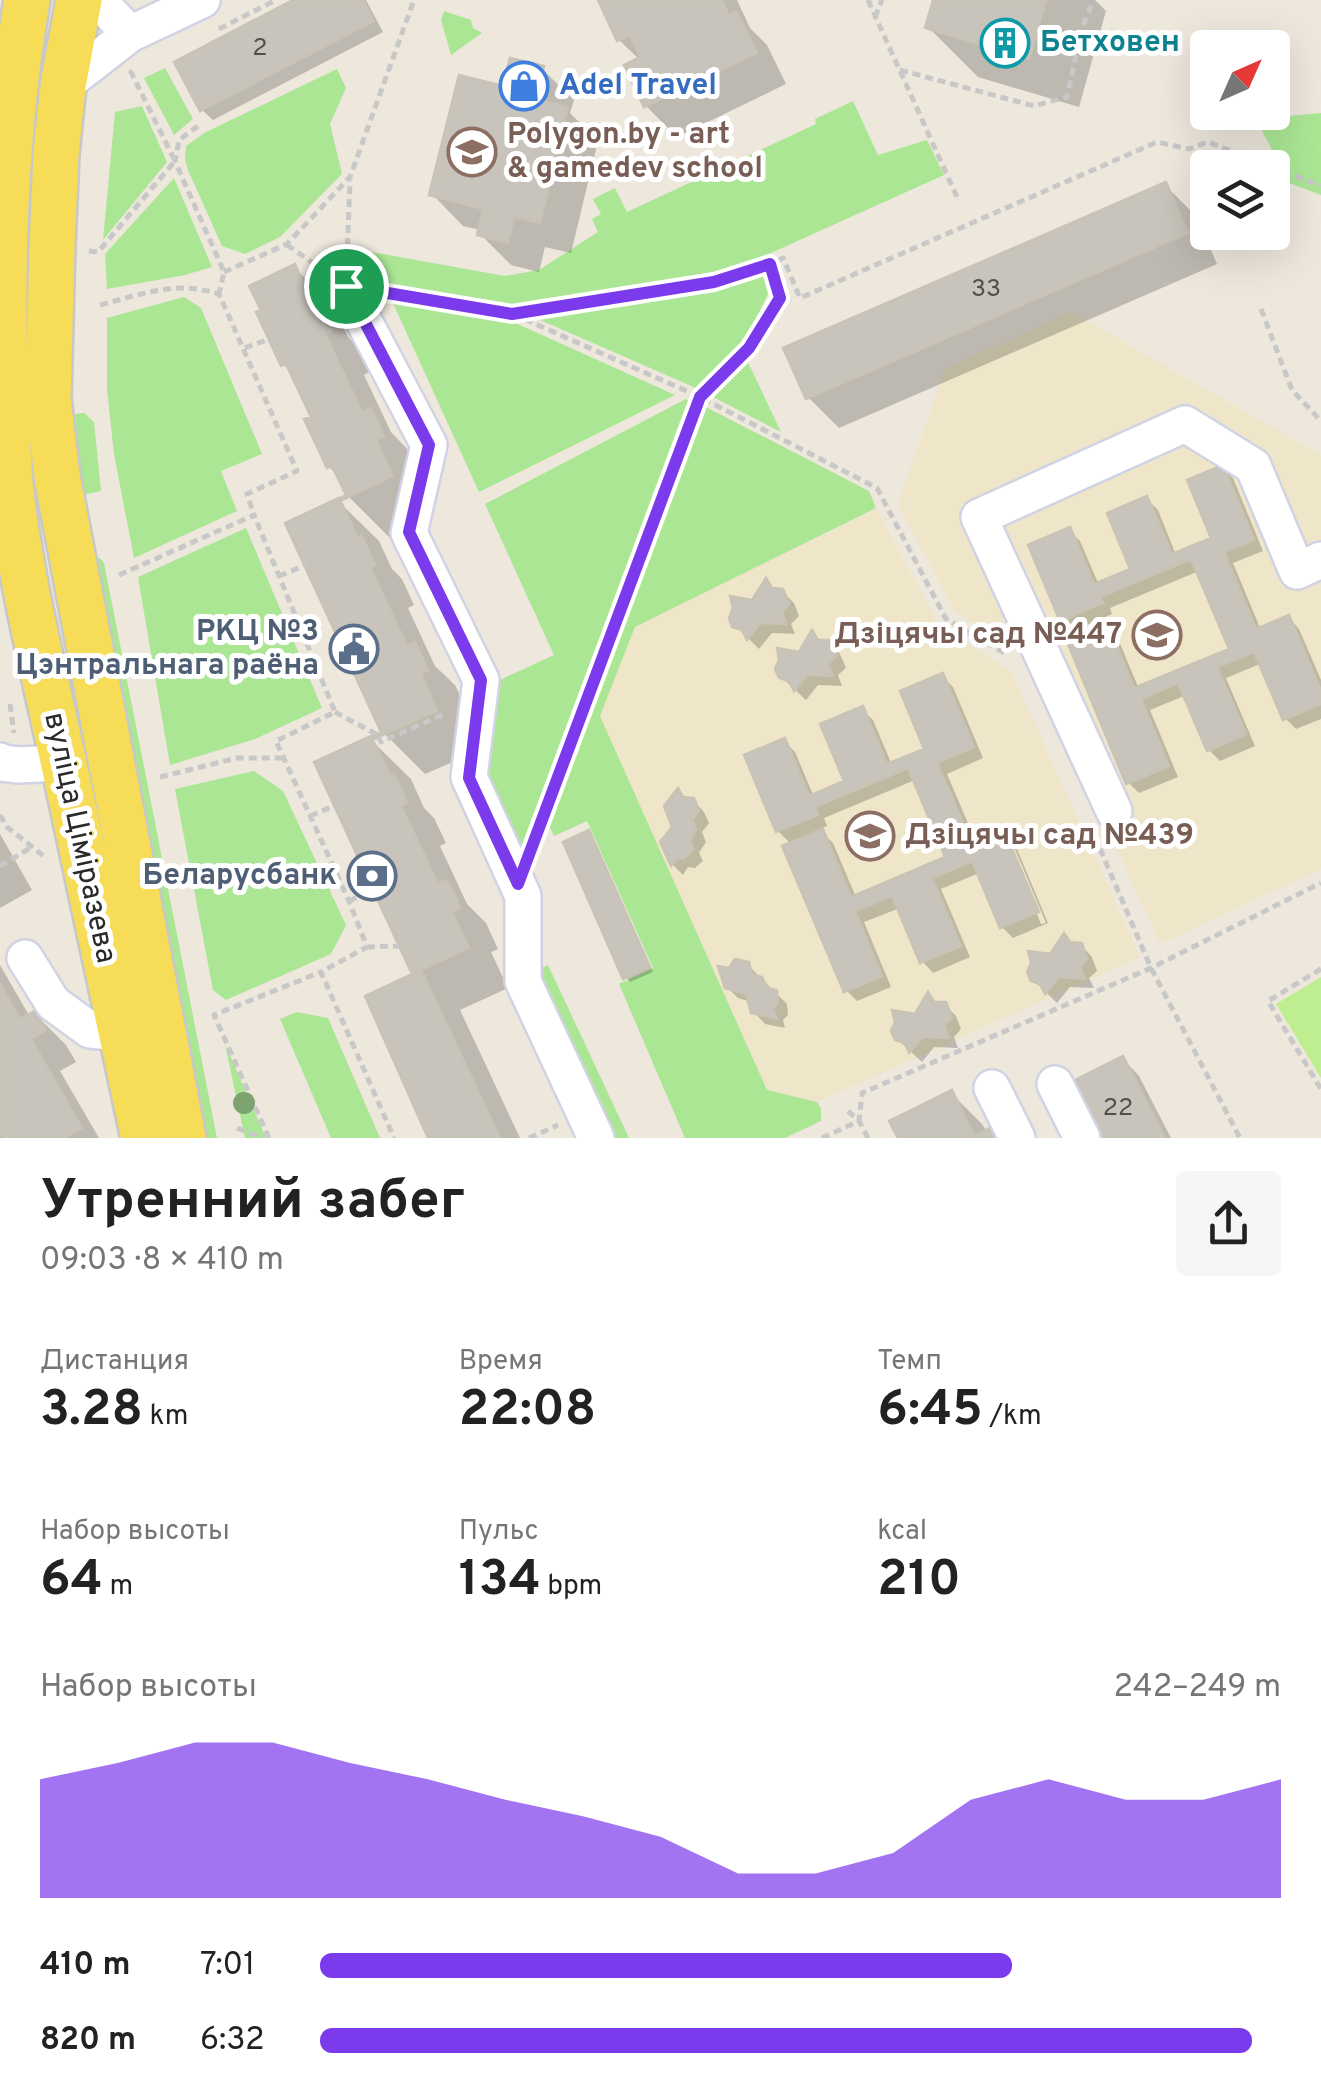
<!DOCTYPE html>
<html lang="ru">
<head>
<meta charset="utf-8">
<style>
  :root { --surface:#fff; --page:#f6f6f6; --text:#222; --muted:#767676; --accent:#7c3aed }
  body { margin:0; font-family:Overpass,sans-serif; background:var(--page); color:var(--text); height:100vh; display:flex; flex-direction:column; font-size:38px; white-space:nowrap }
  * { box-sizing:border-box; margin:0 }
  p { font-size:32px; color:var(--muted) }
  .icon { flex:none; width:55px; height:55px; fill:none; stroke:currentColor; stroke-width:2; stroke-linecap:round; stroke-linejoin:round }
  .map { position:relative; height:1138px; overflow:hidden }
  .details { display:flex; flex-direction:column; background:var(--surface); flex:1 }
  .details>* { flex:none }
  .needle { width:65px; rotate:45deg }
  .buttons { position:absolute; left:1190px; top:30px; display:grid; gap:20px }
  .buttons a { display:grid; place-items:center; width:100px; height:100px; border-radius:10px; background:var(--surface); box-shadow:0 10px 40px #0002; font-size:50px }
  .pin { position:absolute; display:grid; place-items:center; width:85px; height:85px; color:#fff; margin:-42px; border:5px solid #fff; border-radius:50%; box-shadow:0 2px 10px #0007 }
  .round { display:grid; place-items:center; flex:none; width:105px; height:105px; border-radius:10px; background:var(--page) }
  .head { display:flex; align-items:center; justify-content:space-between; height:170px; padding:0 40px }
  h1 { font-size:55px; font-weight:700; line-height:75px }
  .figures { display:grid; grid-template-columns:repeat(3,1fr); gap:15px; height:170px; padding:10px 40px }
  .figures div { display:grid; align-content:center }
  .figures b { font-size:50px; font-weight:700 }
  .figures small { font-size:28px; font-weight:400 }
  .figures p { font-size:28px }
  .chart { height:280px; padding:20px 40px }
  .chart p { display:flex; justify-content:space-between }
  .chart svg { width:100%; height:180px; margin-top:10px; fill:var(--accent); opacity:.7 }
  ul { padding:0 40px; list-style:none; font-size:32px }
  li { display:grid; grid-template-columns:160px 120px 1fr; align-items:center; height:75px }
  li i { height:25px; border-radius:12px; background:var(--accent) }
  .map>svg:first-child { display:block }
  .education { fill:#efe6ca }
  .green { fill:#abe695 }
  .pitch { fill:#bfee91 }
  .shadow { fill:#0003; fill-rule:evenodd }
  .building { fill:#c8c4bb; stroke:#c8c3b5; stroke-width:2.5 }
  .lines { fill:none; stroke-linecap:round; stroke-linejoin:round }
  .minor-casing { stroke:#d1d3e4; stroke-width:40 }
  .major-casing { stroke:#c8c8c8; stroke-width:50 }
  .path { stroke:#c8c8c8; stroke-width:5; stroke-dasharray:8 5; stroke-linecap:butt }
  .minor { stroke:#fff; stroke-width:35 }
  .major { stroke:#f7dd57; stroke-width:45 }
  .tree { fill:#7da370 }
  .route-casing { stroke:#fff; stroke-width:20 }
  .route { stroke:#7c3aed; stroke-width:12 }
  .labels { text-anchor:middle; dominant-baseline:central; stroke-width:10; stroke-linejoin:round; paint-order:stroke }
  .number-label { font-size:25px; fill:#52504e }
  .culture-label { font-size:30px; font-weight:bold; fill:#0d838f; stroke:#fff; text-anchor:start }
  .shop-label { font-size:30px; font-weight:bold; fill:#366cbe; stroke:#fff; text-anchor:start }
  .education-label { font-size:30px; font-weight:bold; fill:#785e54; stroke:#fff; text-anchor:start }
  .service-label { font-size:30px; font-weight:bold; fill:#4e5e75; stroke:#fff; text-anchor:end }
  .street-label { font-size:30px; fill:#2a2a2a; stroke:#fff }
</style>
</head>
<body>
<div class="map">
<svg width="1321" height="1138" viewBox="0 0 1321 1138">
  <rect width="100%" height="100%" fill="#ede7dc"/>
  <path class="education" d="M1071,312L1321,455V869L1160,944L1030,657L955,612L898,504L945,369Z
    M876,508L939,626L1011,671L1140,957L817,1102L767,1090L600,716L635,627Z"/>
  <path class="green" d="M444,11L471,20L473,28L482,33L451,55L441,20Z
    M165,68L193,119L174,135L144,78Z
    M337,69L346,88L330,124L342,174L280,237L245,254L222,246L188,170L185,159L186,146L204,133Z
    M853,101L878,155L927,140L944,175L722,275L518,308L360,281L366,251L505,276L539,270L598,232L592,219L601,214L593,199L615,188L627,212L816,124L815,119Z
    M142,106L167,162L103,240L115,112Z
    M1321,113V195L1289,183L1256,119Z
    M174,178L212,267L185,275L107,289L105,254Z
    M763,274L768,294L743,345L696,388L531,316L703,291Z
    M184,297L201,308L262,454L221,471L237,511L134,558L114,454L107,389V318Z
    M392,301L511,321L675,395L479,492Z
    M746,358L781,432L709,395Z
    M686,399L692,403L518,868L480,777L500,680L554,655L485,504Z
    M706,407L869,491L876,508L635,627L600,716L767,1090L817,1102L821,1109V1121L785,1138H685L619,984L653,968L587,821L554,836L548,823Z
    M84,413L94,422L101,491L79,496L75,414Z
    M246,528L322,708L255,739L170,765L138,577Z
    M100,558L104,563L217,1138H202L90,560Z
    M254,771L283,791L346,925L331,954L226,1000L213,990L175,789Z
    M548,965L629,1138H611L534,971Z
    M297,1012L328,1018L380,1138H331L280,1019Z
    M225,1044L266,1138H245Z"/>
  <path class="pitch" d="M1321,977V1078L1276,1004Z"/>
  <path class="shadow" d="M298,0H366L383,32L213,120L202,110Z
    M603,0H737L750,28L767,45L786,84L677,137L646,106L640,60L619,40Z
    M936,0H1095L1106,11L1079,107L978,77L928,27Z
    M542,69L574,100L570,113L598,141L571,253L545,247L539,272L511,265L480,234L481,230L463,226L432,194L505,89Z
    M1165,185L1196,216L1217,264L839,428L808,397Z
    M294,267L334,308L348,337L357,346L369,372L364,375L391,432L410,452L415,481L431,517L389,537L349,497L341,478L329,467L314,418L294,375L284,365Z
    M1222,468L1233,478L1263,551L1233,563L1261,630L1289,618L1299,629L1321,680V719L1296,729L1285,718L1260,664L1226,678L1255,746L1220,761L1209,750L1184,696L1150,710L1178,777L1139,793L1128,782L1105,623L1116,634L1139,689L1232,650L1199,571L1110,608L1112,614L1073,631L1062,620L1069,530L1080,541L1099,585L1133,570L1147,499L1158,510L1176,555L1215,539Z
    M338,501L379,541L392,569L402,579L414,605L408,608L435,666L455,685L467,710L476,752L425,774L385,734Z
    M766,582L775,591H782L794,603L799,616L791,624L795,634L772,633L759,649L735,625Z
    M813,634L821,642L829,643L840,654L846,668L838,675L842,686L818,685L806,700L781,677Z
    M942,676L953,687L983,758L947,774L976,842L1003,831L1014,842L1048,923L1013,938L1002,927L979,873L941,889L970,957L933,973L923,962L900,908L864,922L891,987L857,1001L846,990L792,845L778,831L784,741L795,752L814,797L847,783L862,709L873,720L892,765L927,750ZM915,780L948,859L856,897L833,843L819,829L827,826L824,818ZM1006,840H1011L1046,923L1041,924Z
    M370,739L411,779L424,808L434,818L446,843L440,846L467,904L486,923L498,949L491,952L508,988L460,1010L520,1138H431L368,997L415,975L317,763Z
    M678,792L687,800H693L704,812L709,823L702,832L706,842L699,853L703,861L695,868L688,867L683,875L673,865L663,843L675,827Z
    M589,833L593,838L653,972L630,982L626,977Z
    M0,834L32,890L0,908Z
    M1073,945H1081L1092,957L1097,971L1089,978L1094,988L1070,987L1057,1003L1033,980Z
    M0,965L30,1017L35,1014L66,1045L76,1062L60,1071L99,1138H0Z
    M748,965L787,1004L788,1015L783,1020L785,1028L765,1024L754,1012L751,1002L738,998L727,987L730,970Z
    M929,996L937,1004L945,1005L956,1016L961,1029L954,1037L958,1048L934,1047L922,1062L897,1039Z
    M1123,1059L1139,1076L1171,1138H1100L1102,1137Z
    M951,1093L982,1124L987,1132L1015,1138H900L893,1122Z"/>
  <path class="building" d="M293,0H363L374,21L200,111L174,62Z
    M598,0H722L729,15L736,11L757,53L644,107L624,65L640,57L630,35L617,41Z
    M933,0H1046L1029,59L925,28Z
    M510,58L544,66L536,99L568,107L540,223L514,217L508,243L477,235L483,209L429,195L459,75L503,86Z
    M1166,182L1188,233L806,399L783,348Z
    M295,264L313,305L317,303L331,331L325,334L362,412L371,408L384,437L376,440L393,476L340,501L339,499L346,495L332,466L327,468L304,419L311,417L286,364L281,366L256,312L261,310L249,286Z
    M1223,465L1254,540L1224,552L1256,629L1289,615L1321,691V704L1283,720L1254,652L1217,667L1246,734L1207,751L1178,683L1141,699L1169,766L1126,784L1065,637L1106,620L1134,688L1229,649L1191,559L1100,597L1103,603L1060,621L1028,545L1070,527L1094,584L1130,569L1107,513L1147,496L1172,554L1211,538L1187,480Z
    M339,498L358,538L362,536L375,565L370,567L407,646L415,642L428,670L421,673L437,711L374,739L372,736L381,732L285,523Z
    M766,578L772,588L783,589L789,604L782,612L786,624L760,623L747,640L742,630L732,627L729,618L733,608L730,596L752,600Z
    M812,630L818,640H830L836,656L828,664L833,676L807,675L794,691L789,681L779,678L775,669L779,660L777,648L799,652Z
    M943,673L974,747L937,763L971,841L1003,828L1039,912L1000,928L972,861L932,878L961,946L920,963L892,896L855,911L882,976L844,992L782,846L823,829L851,897L945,857L908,768L815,807L818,815L776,832L744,755L785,738L809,796L844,781L820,724L863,706L887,764L924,749L900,691Z
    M371,736L390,776L394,774L407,803L401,806L438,884L446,880L454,894L460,908L452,912L469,948L412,974L314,762Z
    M678,788L683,797L694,798L699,811L692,820L696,830L690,841L694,849L683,859L677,858L671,866L660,842L672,827L664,806Z
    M589,830L650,967L623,979L563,842Z
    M1064,933L1070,942L1082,943L1087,959L1080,966L1085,979L1059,977L1045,994L1040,984L1031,981L1027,972L1031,963L1028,951L1050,954Z
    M735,959L749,962L752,974L762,977L767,988L777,990L778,1004L773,1008L777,1019L751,1013L746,994L725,988L718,966L729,968Z
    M421,970L493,1123L500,1138H428L365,996Z
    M0,984L20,1019L35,1011L46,1030L31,1039L82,1128L64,1138H4L0,1132Z
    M928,992L934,1002H946L952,1018L944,1025L949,1038L923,1037L909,1053L905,1043L895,1040L891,1031L895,1022L892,1010L915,1014Z
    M1123,1056L1165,1138H1094L1071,1082Z
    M952,1090L974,1136L1002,1122L1010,1138H898L889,1121Z"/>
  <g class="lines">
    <g class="minor-casing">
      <path id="minor" d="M98,0L130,34
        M63,86L130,34L202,0
        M346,287L429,445L409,533L481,680L469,777L523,896V981L596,1138
        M0,761L1,763L19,765L63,763
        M1114,811L979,517L1185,424L1253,466L1297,571L1321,560
        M25,958L53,1003L90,1030L121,1033
        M1055,1084L1082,1138
        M992,1088L1017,1138"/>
    </g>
    <g class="major-casing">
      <path id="major" d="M27,0C0,160 0,322 10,484C20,577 43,669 63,760C90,886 117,1012 144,1138
        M79,0L63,86L56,154L52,247L48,399L57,476L183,1138"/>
    </g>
    <path class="path" d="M868,0L957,197
      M875,17L882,0
      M219,29L276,0
      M900,70L1034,106L1067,97L1081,31L1093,0
      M198,126L179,140L175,161L224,272L219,294
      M287,245L323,270
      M89,251L98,252L175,161L131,72L133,71
      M347,259L350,180
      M224,272L287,244L350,177L414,0
      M383,293L513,314L714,283L770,265L783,258L800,298L1157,142L1189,149L1208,142L1321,186
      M100,305C143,294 174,280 219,294L297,471L247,494L254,515
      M1261,309L1292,390L1321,421
      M513,314L700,397L877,488L946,619L1006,654
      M245,348L269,339
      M119,575L254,515L335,712L276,741L349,901L367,947L321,972L394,1138
      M279,576L306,565
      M10,704L14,733
      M335,712L376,734
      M378,737L381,742L444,714
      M160,777L237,758H283
      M0,815L7,827L45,857
      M310,816L334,806
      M1095,837L1151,968L1240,1138
      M533,843L700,397L749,349L780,298L770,265
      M0,866L32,847
      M349,901L373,890
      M367,947L399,946
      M1321,969L1268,1001L1321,1089
      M848,1111L859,1121L868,1138
      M237,1128L263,1138
      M269,1138L214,1015L321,972
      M529,1138L558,1125
      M822,1138L859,1121L862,1093L1151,968L1321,883"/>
    <use href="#minor" class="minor"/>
    <use href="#major" class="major"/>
  </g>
  <circle class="tree" cx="244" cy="1103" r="11"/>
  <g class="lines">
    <g class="route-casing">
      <path id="route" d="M770,264L780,298L749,348L700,397L518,884L469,778L481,680L409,532L429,445L346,286L512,314L714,282Z"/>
    </g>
    <use href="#route" class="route"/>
  </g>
  <defs>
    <g id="building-ring" transform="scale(2.5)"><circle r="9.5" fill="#fff" stroke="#0f9aa8" stroke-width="1.5"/><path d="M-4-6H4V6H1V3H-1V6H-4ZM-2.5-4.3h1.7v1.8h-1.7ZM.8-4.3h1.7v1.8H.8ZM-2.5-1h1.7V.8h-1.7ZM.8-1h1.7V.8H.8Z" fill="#0f9aa8"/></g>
    <g id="shop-ring" transform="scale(2.5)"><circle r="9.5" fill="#fff" stroke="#3f7fe0" stroke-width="1.5"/><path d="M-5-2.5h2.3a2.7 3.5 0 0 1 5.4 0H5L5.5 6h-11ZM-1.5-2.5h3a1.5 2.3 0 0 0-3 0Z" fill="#3f7fe0"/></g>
    <g id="university-ring" transform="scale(2.5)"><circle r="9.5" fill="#fff" stroke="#8d6e63" stroke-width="1.5"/><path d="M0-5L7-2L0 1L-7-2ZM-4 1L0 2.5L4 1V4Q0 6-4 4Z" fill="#8d6e63"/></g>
    <g id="school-ring" transform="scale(2.5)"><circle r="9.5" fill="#fff" stroke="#8d6e63" stroke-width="1.5"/><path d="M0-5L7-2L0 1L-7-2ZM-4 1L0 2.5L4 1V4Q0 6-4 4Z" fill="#8d6e63"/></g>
    <g id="civic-ring" transform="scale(2.5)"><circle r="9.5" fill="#fff" stroke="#5c6f8a" stroke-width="1.5"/><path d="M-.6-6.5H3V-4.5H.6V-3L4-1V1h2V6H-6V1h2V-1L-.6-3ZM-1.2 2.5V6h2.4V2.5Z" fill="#5c6f8a"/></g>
    <g id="bank-ring" transform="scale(2.5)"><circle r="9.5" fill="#fff" stroke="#5c6f8a" stroke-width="1.5"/><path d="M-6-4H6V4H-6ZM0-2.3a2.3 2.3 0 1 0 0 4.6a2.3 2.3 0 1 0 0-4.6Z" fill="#5c6f8a"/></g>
  </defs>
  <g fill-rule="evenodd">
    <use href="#building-ring" x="1005" y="43"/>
    <use href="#shop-ring" x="524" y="86"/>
    <use href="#university-ring" x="472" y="152"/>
    <use href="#school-ring" x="1157" y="635"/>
    <use href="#civic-ring" x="354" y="649"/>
    <use href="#school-ring" x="870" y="836"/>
    <use href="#bank-ring" x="372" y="876"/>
  </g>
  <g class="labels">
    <g class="number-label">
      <text x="260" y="49">2</text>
      <text x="986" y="290">33</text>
      <text x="1118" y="1109">22</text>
    </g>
    <g class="culture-label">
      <text x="1040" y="43">Бетховен</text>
    </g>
    <g class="shop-label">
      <text x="559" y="86">Adel Travel</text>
    </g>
    <g class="education-label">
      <text x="507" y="135">Polygon.by - art<tspan x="507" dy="34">&amp; gamedev school</tspan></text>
      <text x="1122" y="635" text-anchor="end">Дзіцячы сад №447</text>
      <text x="905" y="836">Дзіцячы сад №439</text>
    </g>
    <g class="service-label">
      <text x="319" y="632">РКЦ №3<tspan x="319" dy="34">Цэнтральнага раёна</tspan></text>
      <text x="337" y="876">Беларусбанк</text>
    </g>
    <g class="street-label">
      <text transform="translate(79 838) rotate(78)">вуліца Ціміразева</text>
    </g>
  </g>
</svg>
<div class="buttons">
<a><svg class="needle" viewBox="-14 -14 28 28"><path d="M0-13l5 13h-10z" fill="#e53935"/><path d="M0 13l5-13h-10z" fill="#767676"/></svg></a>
<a><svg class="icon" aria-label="layers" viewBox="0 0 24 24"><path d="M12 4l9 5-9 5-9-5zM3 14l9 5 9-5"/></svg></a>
</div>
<div class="pin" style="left:346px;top:286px;background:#1e9e55"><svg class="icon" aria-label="arrive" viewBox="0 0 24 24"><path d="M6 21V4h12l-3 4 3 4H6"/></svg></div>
</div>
<section class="details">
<div class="head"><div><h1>Утренний забег</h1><p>09:03 · 8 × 410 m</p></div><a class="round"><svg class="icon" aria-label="share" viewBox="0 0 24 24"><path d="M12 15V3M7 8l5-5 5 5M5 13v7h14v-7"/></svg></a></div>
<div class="figures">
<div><p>Дистанция</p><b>3.28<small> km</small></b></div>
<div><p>Время</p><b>22:08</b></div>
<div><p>Темп</p><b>6:45<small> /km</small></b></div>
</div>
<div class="figures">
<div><p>Набор высоты</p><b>64<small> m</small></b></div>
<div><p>Пульс</p><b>134<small> bpm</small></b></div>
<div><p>kcal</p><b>210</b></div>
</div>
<div class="chart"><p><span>Набор высоты</span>242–249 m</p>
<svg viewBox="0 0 160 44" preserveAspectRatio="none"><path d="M0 44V15L10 11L20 6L30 6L40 11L50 15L60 20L70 24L80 29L90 38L100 38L110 33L120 20L130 15L140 20L150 20L160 15V44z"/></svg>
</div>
<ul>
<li><b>410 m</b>7:01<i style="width:72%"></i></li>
<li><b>820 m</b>6:32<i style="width:97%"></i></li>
</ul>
</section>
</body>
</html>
